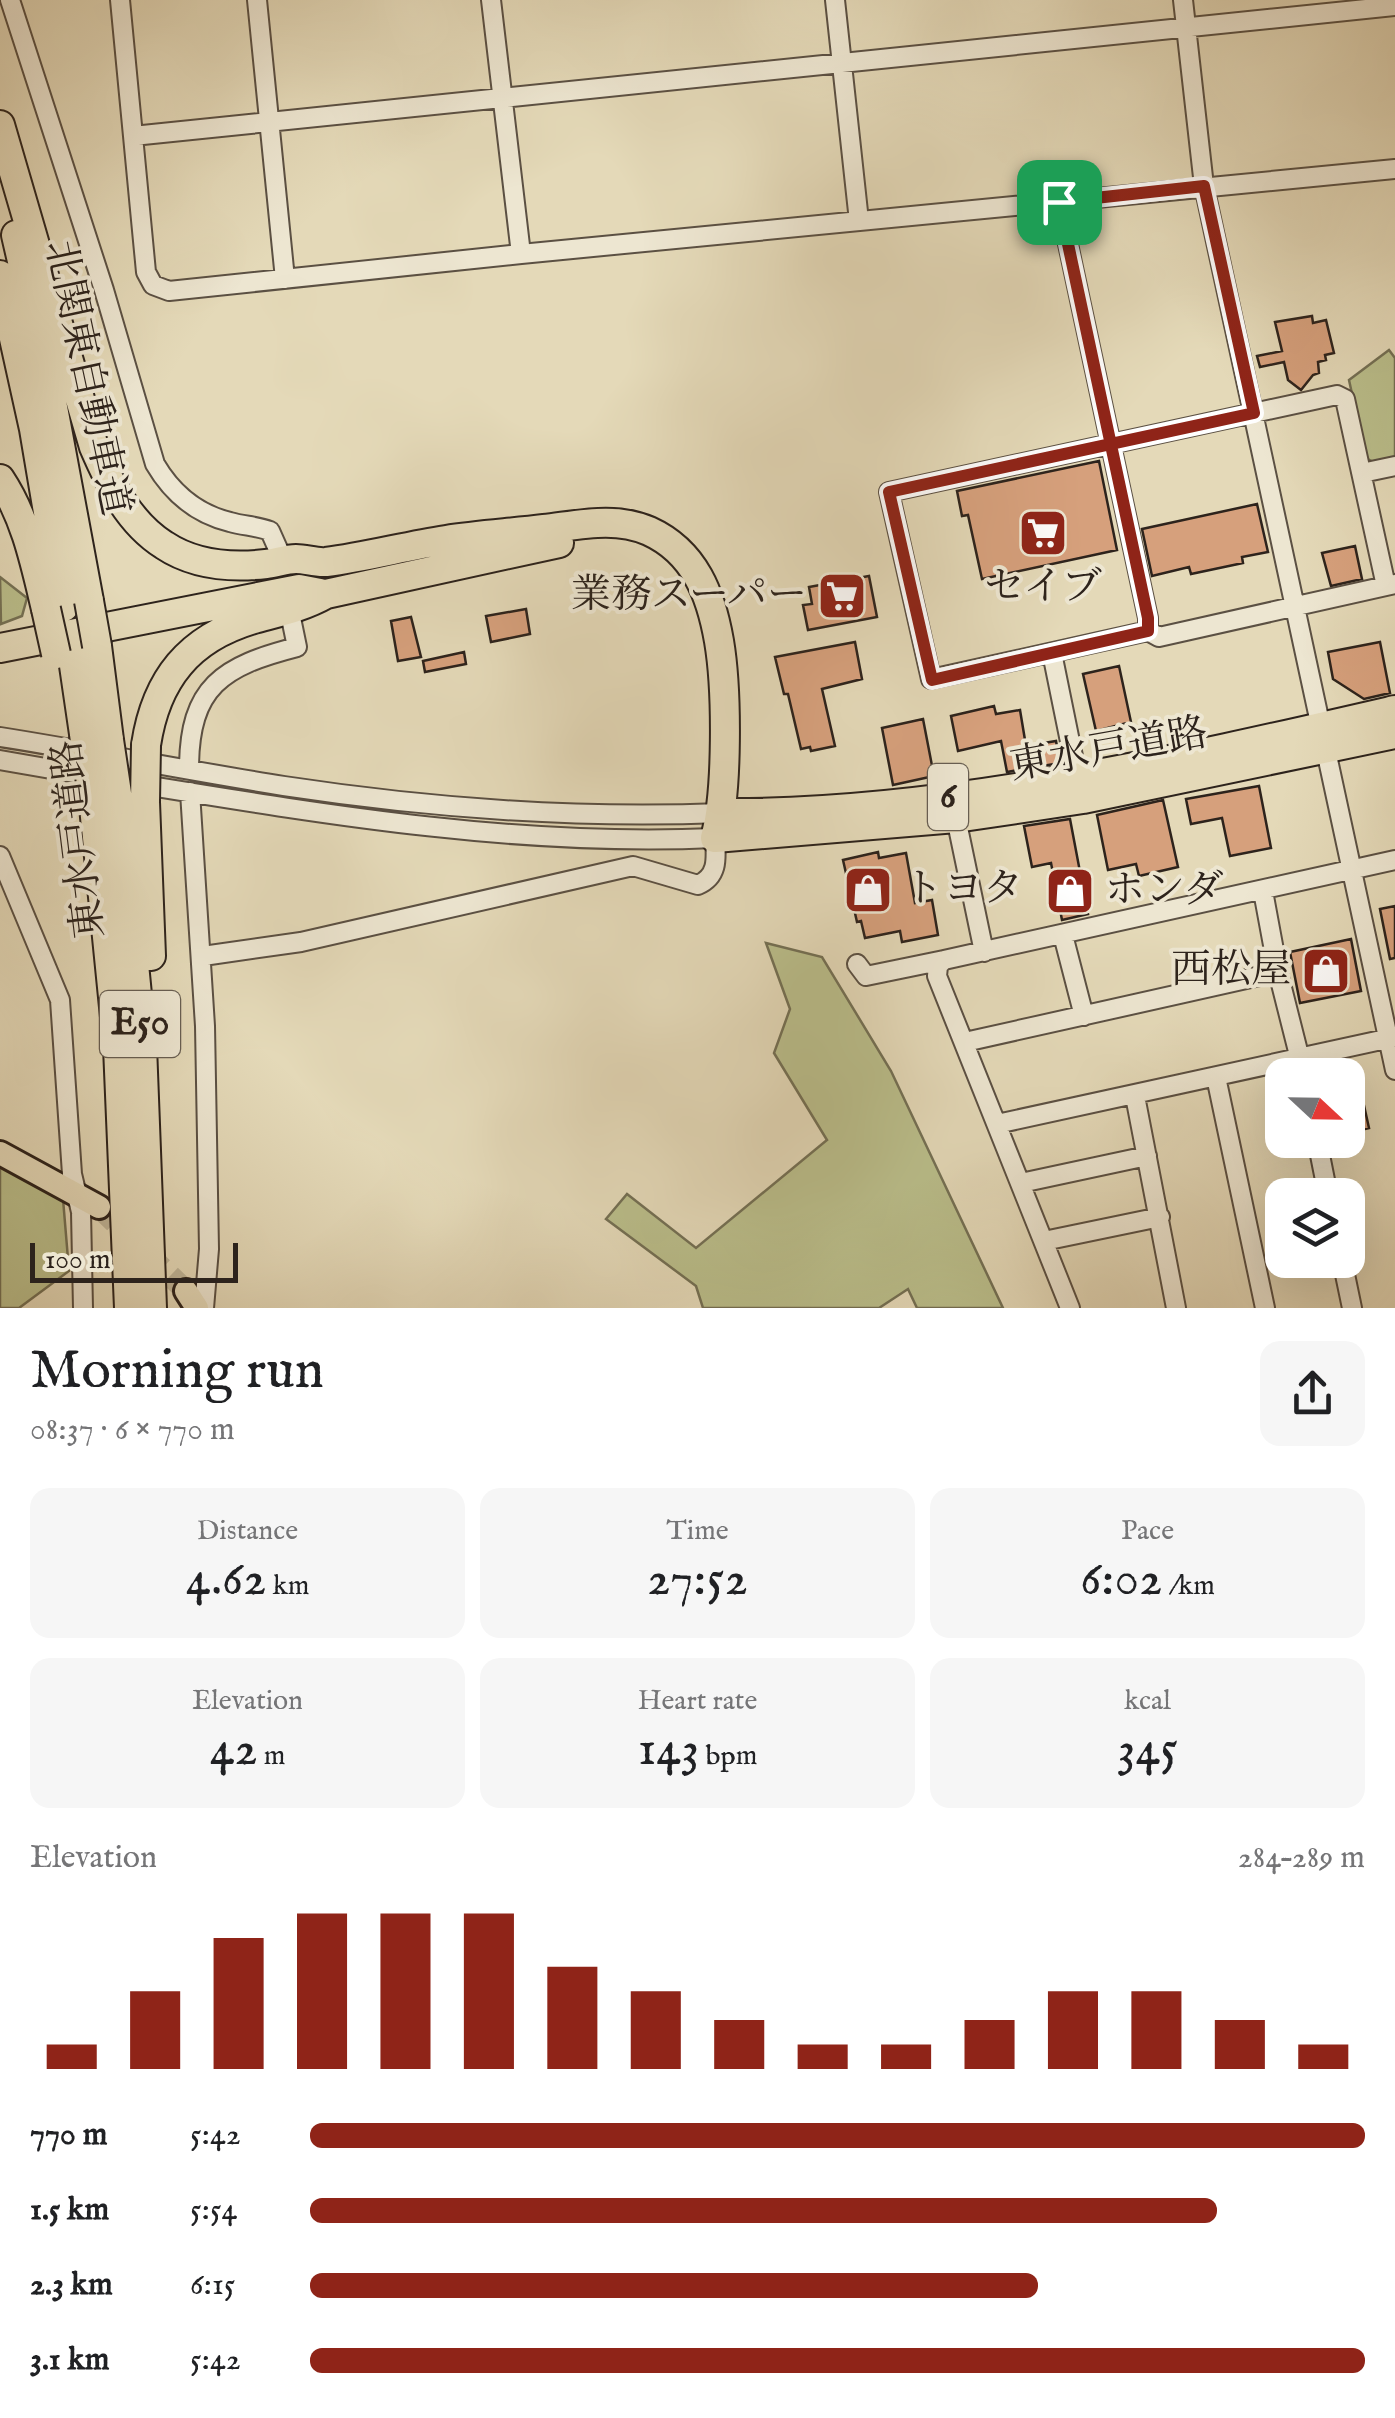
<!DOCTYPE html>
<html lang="en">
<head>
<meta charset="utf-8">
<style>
  :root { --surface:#fff; --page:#f6f6f6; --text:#202124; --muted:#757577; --accent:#8f2418 }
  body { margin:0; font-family:"IM FELL English","Noto Serif JP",serif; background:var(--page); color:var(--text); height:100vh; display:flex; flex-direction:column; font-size:38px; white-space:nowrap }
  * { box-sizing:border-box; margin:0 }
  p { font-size:32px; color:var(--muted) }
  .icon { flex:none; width:55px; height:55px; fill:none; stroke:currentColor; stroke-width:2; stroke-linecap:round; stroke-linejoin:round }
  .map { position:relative; height:1308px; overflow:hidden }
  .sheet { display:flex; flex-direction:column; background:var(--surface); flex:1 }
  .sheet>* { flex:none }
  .needle { width:65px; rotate:112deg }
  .fabs { position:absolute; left:1265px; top:1058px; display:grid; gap:20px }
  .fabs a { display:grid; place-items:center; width:100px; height:100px; border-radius:20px; background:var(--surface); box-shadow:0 10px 40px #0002; font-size:50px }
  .scale { position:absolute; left:30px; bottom:25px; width:208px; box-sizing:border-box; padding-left:10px; border:5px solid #2d231c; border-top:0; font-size:28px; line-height:35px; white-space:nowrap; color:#2d231c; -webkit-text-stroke:8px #ede6d1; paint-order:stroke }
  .pin { position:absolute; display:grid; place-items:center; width:85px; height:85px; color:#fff; margin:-42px; border-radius:20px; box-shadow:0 5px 15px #0006 }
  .round { display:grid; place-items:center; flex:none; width:105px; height:105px; border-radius:20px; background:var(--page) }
  .head { display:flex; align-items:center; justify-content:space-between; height:170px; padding:0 30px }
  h1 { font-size:55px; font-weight:600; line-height:75px }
  .figures { display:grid; grid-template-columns:repeat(3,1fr); gap:15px; height:170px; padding:10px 30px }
  .figures div { display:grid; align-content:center; border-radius:20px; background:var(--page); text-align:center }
  .figures b { font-size:50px; font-weight:600 }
  .figures small { font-size:28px; font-weight:400 }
  .figures p { font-size:28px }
  .chart { height:280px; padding:20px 30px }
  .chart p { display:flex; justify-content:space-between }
  .chart svg { width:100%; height:180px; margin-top:10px; stroke:var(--accent); stroke-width:6 }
  ul { padding:0 30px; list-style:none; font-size:32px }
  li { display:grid; grid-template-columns:160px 120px 1fr; align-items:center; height:75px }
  li i { height:25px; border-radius:12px; background:var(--accent) }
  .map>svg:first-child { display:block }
  .green { fill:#babe8b; stroke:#747054; stroke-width:2.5 }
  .building { fill:#d6a07c; stroke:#2d231c; stroke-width:2.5 }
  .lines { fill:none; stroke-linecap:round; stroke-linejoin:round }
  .major-tunnel { stroke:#bfb599; stroke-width:22; stroke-dasharray:22 11; stroke-linecap:butt }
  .minor-casing { stroke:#5b5043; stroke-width:22 }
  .major-casing { stroke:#2d231c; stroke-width:28 }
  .highway-casing { stroke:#2d231c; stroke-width:32 }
  .minor { stroke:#ede6d1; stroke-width:18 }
  .major { stroke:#e4d9b8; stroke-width:22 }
  .highway { stroke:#e4d9b8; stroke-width:28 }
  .highway-bridge-casing { stroke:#2d231c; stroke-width:32; stroke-linecap:butt }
  .highway-bridge { stroke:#e4d9b8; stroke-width:28 }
  .route-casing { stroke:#fff; stroke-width:20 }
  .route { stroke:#8f2418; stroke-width:12 }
  .labels { text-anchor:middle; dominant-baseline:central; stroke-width:8; stroke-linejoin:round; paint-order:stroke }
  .shield { fill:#ede6d1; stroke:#675e52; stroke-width:2.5 }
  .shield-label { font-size:38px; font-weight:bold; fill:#2d231c }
  .street-label { font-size:40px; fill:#2d231c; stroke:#ede6d1 }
  .poi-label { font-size:40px; fill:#2d231c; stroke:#ede6d1; text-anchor:end }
</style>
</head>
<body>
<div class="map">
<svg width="1395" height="1308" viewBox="0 0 1395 1308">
  <rect width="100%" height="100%" fill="#e4d9b8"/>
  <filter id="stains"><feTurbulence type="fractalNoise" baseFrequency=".002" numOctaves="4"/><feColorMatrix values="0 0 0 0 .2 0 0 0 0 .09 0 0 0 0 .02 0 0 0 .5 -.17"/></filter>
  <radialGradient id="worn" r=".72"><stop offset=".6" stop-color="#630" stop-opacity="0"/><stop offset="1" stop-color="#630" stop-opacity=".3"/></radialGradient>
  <path class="green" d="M1389,350L1395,358V458L1375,463L1366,458L1349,380Z
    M0,577L27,598L22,616L1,624Z
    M766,943L822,957L891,1071L1003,1308H917L908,1289L879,1308H703L696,1286L606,1219L627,1194L696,1248L827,1140L774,1053L790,1009Z
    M0,1165L63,1199L69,1271L19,1308H0Z"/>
  <path class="building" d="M1312,316L1313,323L1326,320L1334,353L1325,355L1326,360L1318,362L1319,373L1313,375L1301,390L1288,380L1284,362L1260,367L1257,356L1282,351L1275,322Z
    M1099,461L1117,550L982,579L968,515L962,516L957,491Z
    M1257,504L1268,552L1242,557L1243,563L1191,574L1189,567L1152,576L1142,529Z
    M1355,546L1362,579L1331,586L1322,553Z
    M869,576L877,617L808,630L803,605L812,604L809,587Z
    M526,609L530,634L491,642L486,616Z
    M411,617L421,657L398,661L391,621Z
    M855,642L862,679L822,689L835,746L811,751L810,747L801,749L788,694H784L775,657Z
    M1380,642L1390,693L1364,699L1333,679L1328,652Z
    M464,652L466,664L425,672L423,661Z
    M1119,666L1131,722L1096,731L1083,674Z
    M994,706L996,714L1020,710L1026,746L1056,741L1060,763L1007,772L1001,741L958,751L951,716Z
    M923,719L934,776L893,785L882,728Z
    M1259,786L1271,848L1230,856L1222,818L1191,824L1186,799Z
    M1163,800L1178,867L1139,876L1136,864L1108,870L1097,815Z
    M1070,819L1088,914L1062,920L1051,863L1032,867L1024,826Z
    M878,852L879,858L906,853L915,903L932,900L938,935L902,942L900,931L865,938L861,921L857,922L843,860Z
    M1395,906V958L1390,959L1380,909Z
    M1351,939L1361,991L1300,1003L1290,952Z
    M1344,1061L1347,1075H1319L1317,1067Z
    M1363,1101L1369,1128L1348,1133V1104Z"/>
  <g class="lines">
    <path class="major-tunnel" d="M99,1207L186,1291"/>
    <g class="minor-casing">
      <path id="minor" d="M10,0L104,290L155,464C172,493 197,514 230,522C244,526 257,526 270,531L278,549
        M120,0L146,272L153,285L169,291L521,254L1395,169
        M257,0L285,279
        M491,0L521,254
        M835,0L859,221
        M1183,0L1204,186L1395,1070
        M133,136L1395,6
        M1059,202L1148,618V631L931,679L889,492L1337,395L1345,399L1386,586
        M1362,473L1395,466
        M1148,631L1159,637L1395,584
        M1052,653L1077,776
        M0,737C95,752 189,771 284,786C429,808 576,819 722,813
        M0,760L97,777
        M189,769C189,686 223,666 297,647L291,618
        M138,784C328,815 521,847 715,838C716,857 719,876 698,885L633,866L301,942L203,956
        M190,792L205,1026L209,1249L204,1308
        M956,818L984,952
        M0,856L60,1000L72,1174L81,1212L83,1308
        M1263,891L1278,972L1304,1075
        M1063,935L1084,1016
        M857,964L866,976L944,960
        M965,1042L1278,972
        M1216,1077L1265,1308
        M1135,1096L1176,1308
        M997,1124L1395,1037
        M1317,1140L1328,1195
        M1021,1183L1147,1156
        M1044,1241L1160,1217
        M1342,1260L1352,1308
        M1070,1308L937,976L938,966L944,960L1395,860"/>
    </g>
    <g class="major-casing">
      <path id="major" d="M0,1153L99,1207
        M186,1291L197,1308"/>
    </g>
    <g class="highway-casing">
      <path id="highway" d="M0,125L94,447C110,484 129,523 164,545C194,565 231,568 266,564C276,563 286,559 296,559C306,559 316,563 326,562C366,557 406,546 446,540C478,535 512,533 544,529C579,525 615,516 649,531C695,552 711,595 719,641C727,688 728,793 715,838
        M16,235L42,348L89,601
        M0,275L34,429L64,607
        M0,479C26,518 35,563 46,609
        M97,646L109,740
        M0,648L299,589L320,593
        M72,652L84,734
        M146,745C156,679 189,638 254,619C279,612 303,607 326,594L559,543
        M93,797L118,1047L129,1308
        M118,800L142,1046L152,1308
        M145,802L151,956
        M722,813C941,815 1182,759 1395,710
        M715,838L956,818L1083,799L1395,734"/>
    </g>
    <use href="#minor" class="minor"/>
    <use href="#major" class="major"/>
    <use href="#highway" class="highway"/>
    <g class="highway-bridge-casing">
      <path id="highway-bridge" d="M89,601L97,646
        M46,609L56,654
        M84,734L93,797
        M109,740L118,800
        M145,802L146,745"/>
    </g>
    <use href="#highway-bridge" class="highway-bridge"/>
  </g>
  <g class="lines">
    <g class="route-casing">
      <path id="route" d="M1059,202L1148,618V631L932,680L889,492L1254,413L1204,186L1059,202"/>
    </g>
    <use href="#route" class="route"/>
  </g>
  <defs>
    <g id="supermarket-square" transform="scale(2.5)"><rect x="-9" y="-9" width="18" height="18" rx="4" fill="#8f2418" stroke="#ede6d1"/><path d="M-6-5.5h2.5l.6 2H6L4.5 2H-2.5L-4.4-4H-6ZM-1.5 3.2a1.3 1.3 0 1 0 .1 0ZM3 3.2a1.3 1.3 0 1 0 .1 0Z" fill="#fff"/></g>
    <g id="shop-square" transform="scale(2.5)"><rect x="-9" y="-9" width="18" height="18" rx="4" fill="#8f2418" stroke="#ede6d1"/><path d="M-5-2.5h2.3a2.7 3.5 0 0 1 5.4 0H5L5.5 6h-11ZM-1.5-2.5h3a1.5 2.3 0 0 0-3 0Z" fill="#fff"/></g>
  </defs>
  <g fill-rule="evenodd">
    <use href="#supermarket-square" x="1043" y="533"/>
    <use href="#supermarket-square" x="842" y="596"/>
    <use href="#shop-square" x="868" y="890"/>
    <use href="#shop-square" x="1070" y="891"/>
    <use href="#shop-square" x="1326" y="971"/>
  </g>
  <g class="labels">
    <g class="shield">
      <rect x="928" y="764" width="40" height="66" rx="8"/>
      <rect x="100" y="991" width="80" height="66" rx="8"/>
    </g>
    <g class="shield-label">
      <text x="948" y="797">6</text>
      <text x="140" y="1024">E50</text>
    </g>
    <g class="street-label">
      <text transform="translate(86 378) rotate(78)">北関東自動車道</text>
      <text transform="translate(1109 751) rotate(-10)">東水戸道路</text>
      <text transform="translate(80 839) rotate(-97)">東水戸道路</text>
    </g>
    <g class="poi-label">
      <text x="1043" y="588" text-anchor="middle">セイブ</text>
      <text x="807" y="596">業務スーパー</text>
      <text x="903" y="890" text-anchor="start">トヨタ</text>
      <text x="1105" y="891" text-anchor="start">ホンダ</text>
      <text x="1291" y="971">西松屋</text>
    </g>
  </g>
  <rect width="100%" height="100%" filter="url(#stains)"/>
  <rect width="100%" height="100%" fill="url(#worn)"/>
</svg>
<div class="fabs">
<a><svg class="needle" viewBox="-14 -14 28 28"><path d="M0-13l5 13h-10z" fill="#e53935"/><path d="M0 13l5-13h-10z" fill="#757577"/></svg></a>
<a><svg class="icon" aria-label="layers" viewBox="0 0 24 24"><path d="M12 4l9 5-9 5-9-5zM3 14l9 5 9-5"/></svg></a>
</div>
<div class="scale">100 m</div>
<div class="pin" style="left:1059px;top:202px;background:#1e9e55"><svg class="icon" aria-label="arrive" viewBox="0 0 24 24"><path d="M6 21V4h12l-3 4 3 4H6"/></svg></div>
</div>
<section class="sheet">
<div class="head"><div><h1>Morning run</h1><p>08:37 · 6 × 770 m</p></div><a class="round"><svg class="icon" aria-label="share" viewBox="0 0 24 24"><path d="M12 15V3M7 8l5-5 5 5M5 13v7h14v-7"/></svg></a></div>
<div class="figures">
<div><p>Distance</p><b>4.62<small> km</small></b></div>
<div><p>Time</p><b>27:52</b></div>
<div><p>Pace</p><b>6:02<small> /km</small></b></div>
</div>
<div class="figures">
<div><p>Elevation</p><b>42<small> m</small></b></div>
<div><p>Heart rate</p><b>143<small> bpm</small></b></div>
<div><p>kcal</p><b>345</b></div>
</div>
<div class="chart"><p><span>Elevation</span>284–289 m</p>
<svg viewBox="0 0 160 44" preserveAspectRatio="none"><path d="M5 44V38M15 44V25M25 44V12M35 44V6M45 44V6M55 44V6M65 44V19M75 44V25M85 44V32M95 44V38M105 44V38M115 44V32M125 44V25M135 44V25M145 44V32M155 44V38"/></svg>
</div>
<ul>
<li><b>770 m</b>5:42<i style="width:100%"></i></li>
<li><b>1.5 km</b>5:54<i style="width:86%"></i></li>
<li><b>2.3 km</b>6:15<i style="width:69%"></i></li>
<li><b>3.1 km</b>5:42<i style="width:100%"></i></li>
</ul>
</section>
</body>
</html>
